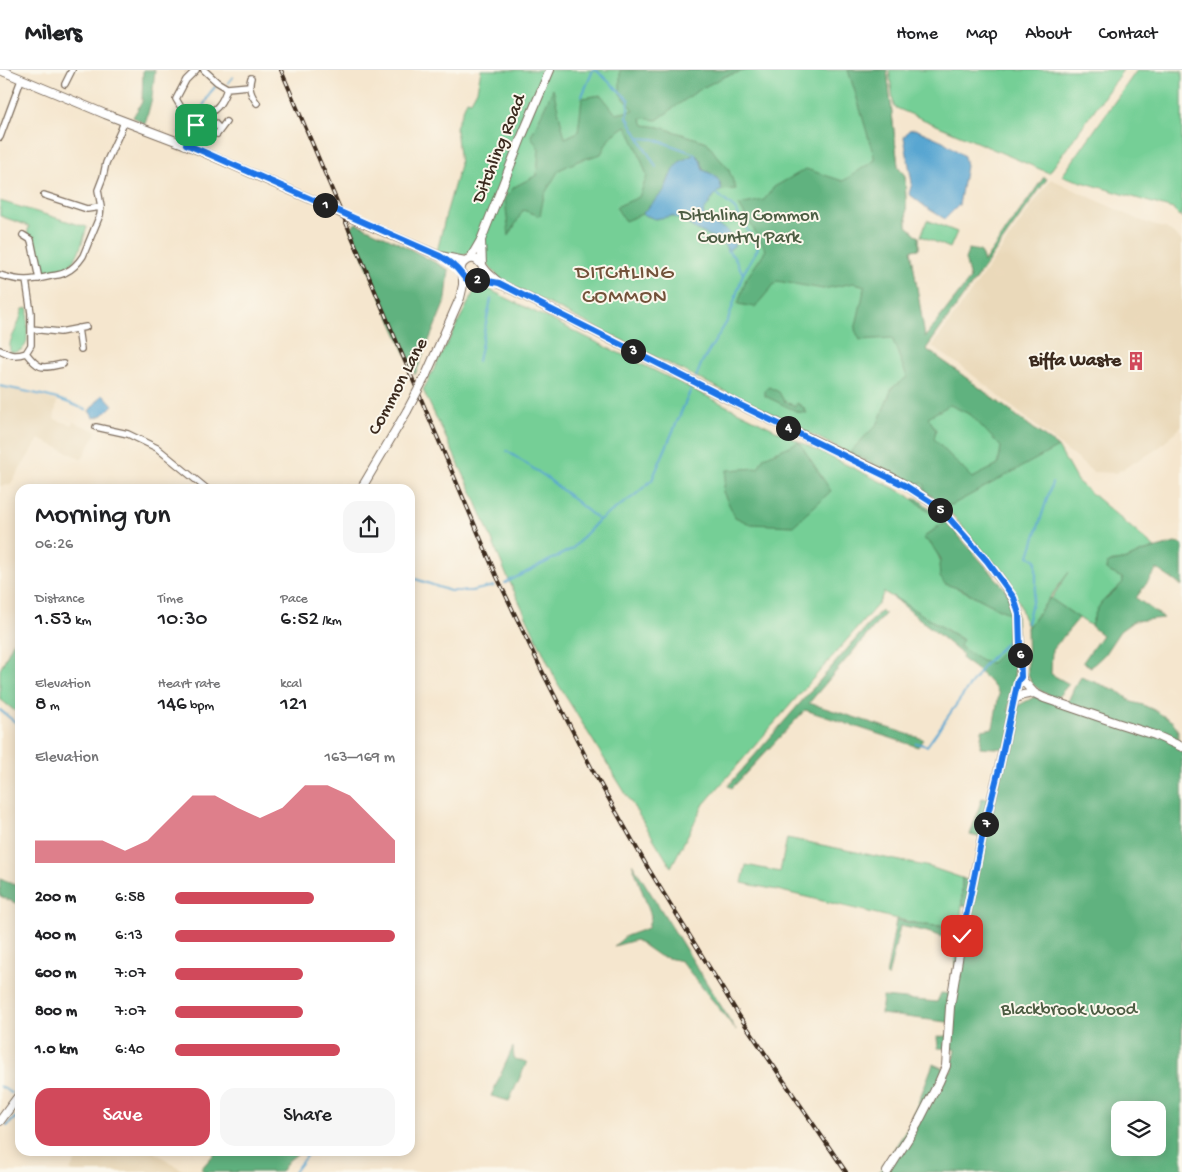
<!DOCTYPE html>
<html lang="en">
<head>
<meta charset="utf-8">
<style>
  :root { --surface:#fff; --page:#f6f6f6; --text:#202124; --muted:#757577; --line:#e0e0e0; --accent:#d1495b }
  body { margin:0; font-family:"Gochi Hand",sans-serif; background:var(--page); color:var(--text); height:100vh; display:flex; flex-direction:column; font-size:19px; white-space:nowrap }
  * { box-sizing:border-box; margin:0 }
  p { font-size:16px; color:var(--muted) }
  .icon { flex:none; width:28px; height:28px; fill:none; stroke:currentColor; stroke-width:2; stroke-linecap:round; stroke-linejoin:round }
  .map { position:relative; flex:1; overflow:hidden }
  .sheet { position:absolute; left:15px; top:414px; width:400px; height:672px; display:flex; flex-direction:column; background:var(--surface); border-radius:15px; box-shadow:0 2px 12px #0003 }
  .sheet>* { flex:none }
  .buttons { position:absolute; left:1111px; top:1031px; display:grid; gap:10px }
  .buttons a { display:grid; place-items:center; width:55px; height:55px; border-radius:10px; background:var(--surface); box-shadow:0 2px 12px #0003; font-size:25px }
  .pin { position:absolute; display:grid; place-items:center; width:42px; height:42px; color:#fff; margin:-21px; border-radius:10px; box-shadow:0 2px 8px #0006 }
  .km { position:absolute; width:25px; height:25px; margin:-12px; border-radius:50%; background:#222; color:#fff; font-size:14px; line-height:25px; text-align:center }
  .round { display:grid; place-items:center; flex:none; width:52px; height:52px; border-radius:15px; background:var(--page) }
  .overview { display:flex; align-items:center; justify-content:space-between; height:85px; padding:0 20px }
  h1 { font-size:28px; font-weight:600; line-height:38px }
  .figures { display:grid; grid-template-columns:repeat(3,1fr); gap:8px; height:85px; padding:5px 20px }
  .figures div { display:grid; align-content:center }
  .figures b { font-size:21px; font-weight:600 }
  .figures small { font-size:14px; font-weight:400 }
  .figures p { font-size:14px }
  .chart { height:140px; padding:10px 20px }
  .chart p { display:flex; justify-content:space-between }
  .chart svg { width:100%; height:90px; margin-top:5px; fill:var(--accent); opacity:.7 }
  .primary-button { display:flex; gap:10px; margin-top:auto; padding:10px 20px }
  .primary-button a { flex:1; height:58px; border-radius:15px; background:var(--accent); color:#fff; font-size:20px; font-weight:600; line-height:58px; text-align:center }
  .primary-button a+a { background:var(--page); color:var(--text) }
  ul { padding:0 20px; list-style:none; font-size:16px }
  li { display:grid; grid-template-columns:80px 60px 1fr; align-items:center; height:38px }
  li i { height:12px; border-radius:6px; background:var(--accent) }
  header { display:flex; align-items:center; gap:30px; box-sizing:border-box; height:70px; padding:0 25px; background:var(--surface); border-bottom:1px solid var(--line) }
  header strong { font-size:24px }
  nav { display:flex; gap:28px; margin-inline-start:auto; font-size:18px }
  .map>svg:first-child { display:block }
  .built { fill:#ead9ba }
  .green { fill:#75cf96; stroke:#587c5a }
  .forest { fill:#60b27f; stroke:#4e6e4e; fill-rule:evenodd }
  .water { fill:#58a6d1; stroke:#4a6878 }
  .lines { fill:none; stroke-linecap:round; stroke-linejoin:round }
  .stream { stroke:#58a6d1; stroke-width:2 }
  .street-casing { stroke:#7c6c5c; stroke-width:8 }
  .secondary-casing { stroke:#7c6c5c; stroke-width:10 }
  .street { stroke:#fff; stroke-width:5.5 }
  .secondary { stroke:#fff; stroke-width:8 }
  .rail-casing { stroke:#3b2a1e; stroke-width:4 }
  .rail { stroke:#fbf7ec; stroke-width:2; stroke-dasharray:5.5; stroke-linecap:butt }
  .secondary-bridge-casing { stroke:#7c6c5c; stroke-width:10; stroke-linecap:butt }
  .secondary-bridge { stroke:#fff; stroke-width:8 }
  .route-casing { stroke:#fff; stroke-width:10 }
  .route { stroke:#1a73e8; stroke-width:6 }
  .labels { text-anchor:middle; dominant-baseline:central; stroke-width:4; stroke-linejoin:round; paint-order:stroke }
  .street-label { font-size:19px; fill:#3b2a1e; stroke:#fbf7ec }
  .park-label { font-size:19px; fill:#4c5c42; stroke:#fbf7ec }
  .poi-label { font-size:19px; font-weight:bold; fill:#3b2a1e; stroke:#fbf7ec; text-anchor:end }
  .quarter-label { font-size:21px; letter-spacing:1px; fill:#73523a; stroke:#fbf7ec }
</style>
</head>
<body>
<header>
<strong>Milers</strong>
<nav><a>Home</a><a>Map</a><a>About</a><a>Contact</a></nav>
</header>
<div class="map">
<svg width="1182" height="1102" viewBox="0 0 1182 1102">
  <rect width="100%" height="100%" fill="#fbf7ec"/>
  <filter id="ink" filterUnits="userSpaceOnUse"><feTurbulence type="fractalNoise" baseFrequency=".02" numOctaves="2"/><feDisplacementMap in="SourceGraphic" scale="10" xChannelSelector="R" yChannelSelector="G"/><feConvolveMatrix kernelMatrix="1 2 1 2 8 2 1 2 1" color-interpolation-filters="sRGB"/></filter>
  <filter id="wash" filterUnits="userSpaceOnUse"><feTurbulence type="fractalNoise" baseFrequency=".0096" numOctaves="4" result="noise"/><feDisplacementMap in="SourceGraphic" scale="20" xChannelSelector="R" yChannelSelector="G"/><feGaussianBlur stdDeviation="1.12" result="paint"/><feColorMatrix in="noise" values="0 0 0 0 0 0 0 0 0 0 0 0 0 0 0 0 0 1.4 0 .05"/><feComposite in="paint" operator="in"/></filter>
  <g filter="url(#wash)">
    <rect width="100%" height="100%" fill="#f5e6ce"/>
    <path class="built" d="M1051,109L1139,150L1156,156L1166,158L1182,171V355L1162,375L1154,381L1116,403L1093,402L963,297L932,277Z
      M0,317L30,323L57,331L54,349L72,355L73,352L97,361L82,389L39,369L10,415L0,416Z
      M82,1081H153L185,1102H73L70,1100Z"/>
    <path class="green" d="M481,0H887L898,96L905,106L907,156L919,167V179L911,180L926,279L949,295L1058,377L1077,411L1155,478L1142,482L1127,489L1111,492L1107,494L1106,500L1123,508V512C1117,519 1110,524 1104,530C1097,537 1094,547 1091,556L1051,529L1069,502L1027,558L1019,532L1008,513L993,493L944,435L913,415L501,210L482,188L469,182C459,189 448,184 437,182L446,144L460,95L456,57L467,30L471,31L477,20Z
      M889,0H1123L1049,103L894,37Z
      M1137,0L1182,1V148L1173,139L1062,106Z
      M0,131L87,157C82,172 79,190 65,199C58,203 48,204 41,205L39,196L40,193L37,178L35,176L33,170L27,165L29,156L0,146Z
      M927,150L957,162L950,178L921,166Z
      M478,214L906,424L943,453L923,468C940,479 942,495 945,513C969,522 992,536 1016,546L1017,567L991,593L981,591L958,576L962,569L884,522L879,533L704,734L671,797L558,614L506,504L473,424L423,320Z
      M28,238L27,271C25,279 19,283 10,282C9,270 12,268 16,259C19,252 21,245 23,239Z
      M20,558V645L0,629V600Z
      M787,768L930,797L962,808V835L960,857L923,855L777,820L742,813L746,795L780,802Z"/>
    <path class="forest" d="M143,0H155L152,28L145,54L133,47L142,32Z
      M620,0H747L726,6L700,19L657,50L641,48L644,55L660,57L707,72L716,85L728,98L736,119L722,120C718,107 715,105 703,100L700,89L670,106L664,121L642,144L625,151L616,137L639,127L647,106L637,78L626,56L610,67L601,84L578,91L559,100L544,125L540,146L523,140L509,166L505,129L514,117L537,105L539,79L531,66L553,19L565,68L578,62L582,28L601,25L616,44L634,40L620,24Z
      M848,0H887L898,96L905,106L907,156L919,167V179L911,180L925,267L970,209L965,189L969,179L980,181L984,192L1044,107L1047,109L926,279L949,295L1058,377L952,435C942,436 933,427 925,421V415L922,413H916L850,382L878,353L892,318L907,307L892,268L860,270L855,260L865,216L854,213L823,219L777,211L755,237L738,234L746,209L766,180L739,135L764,130L774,117L806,99L843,111L875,90C866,60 858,30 848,0ZM950,335L971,345L1001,377L998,395L972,408L934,369L936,360L928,347Z
      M356,153L397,172L449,200L446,229L415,305L350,158Z
      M769,317L779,322L784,331L795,336L797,333L803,337L807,343L798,342L765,326V320Z
      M799,372L831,421L793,456L750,454L735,447L723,422L727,400L758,398L764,387Z
      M917,428L938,445L950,456L1002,515L1010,527L1016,546L999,539L963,520L945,514L940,507L939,495L941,489L930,473L923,468L943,453L913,429Z
      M1175,473L1182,474V516L1157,499L1136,528L1164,548L1134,551L1120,561L1104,585L1091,597L1083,592L1102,565L1091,556C1094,547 1097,537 1104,530C1111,524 1117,519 1123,512L1122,508L1106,500L1107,494L1111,492L1127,489L1142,482Z
      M892,526L963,570L959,576L982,591L991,593L1017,567L1014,609L1008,641L1036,626L1066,636L1074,618L1081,607L1118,621L1132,632L1143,635L1154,640L1173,652L1178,661V675L1182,677V1102H879L909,1056L933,994L951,1002L955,979L938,978L937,967L954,965L955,953L881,944L883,927L937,932L941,923L958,925L953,870L924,861L900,856L888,907L886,906L896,850L923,855L968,858L973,837L962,835V808L976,814L982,768L970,765L982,728L993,730L1008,679L980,677L982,660L993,658L999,624C990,609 976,599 962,589L963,585ZM1120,1040H1158V1078H1120Z
      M1050,528L1079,548L1052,580L1051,604L1069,614L1057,628L1053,627L1042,622L1031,613L1028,603L1027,558Z
      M881,540L885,544L809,633L923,669L918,677L805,640L732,718L728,716Z
      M632,793L736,960L681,891L659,886L636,870L614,876L626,866L648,858L651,846Z
      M0,809L20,817V835L0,826Z
      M513,977L514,989L527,992L509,1031L491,1026Z
      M217,1081H301L288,1091L281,1102H205L201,1099Z"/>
    <path class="water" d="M915,59L943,71L964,86L966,96L959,135L945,149L927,138L909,124L912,113L904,67L909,60Z
      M695,84L700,89L703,100C715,105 719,107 722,120L716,123L703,143L709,152L727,160L735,175L728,181L721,170L708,165L695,159L685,152L672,146L655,149L642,144L664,121L670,106L679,92Z
      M103,324L113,335L103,345L94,348L89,341Z"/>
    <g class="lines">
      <path class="stream" d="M596,0L629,30L627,47L656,97
        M228,13L233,7
        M582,26L593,0
        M192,48L201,40L210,23L215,17
        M179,63L182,55L188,50
        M639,68L654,69L695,84
        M728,181L735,188L743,204
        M478,291L491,229
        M696,307L702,292L728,250L743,204L758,178L735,139L716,123
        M0,316C29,322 59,327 86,340
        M507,381L546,407L599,450
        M410,507L450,521H471L494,516
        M505,513L572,479L599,450L634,426L652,410L692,317
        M1027,553L1036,516V490L1029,486L1052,413
        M0,640L20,656
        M916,673L927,676L985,594L1016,563
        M0,1016L11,1023
        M7,1056L19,1044
        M294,1102L310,1081"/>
    </g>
  </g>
  <g filter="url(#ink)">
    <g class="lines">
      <g class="street-casing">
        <path id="street" d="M251,8C248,18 251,25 257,33
          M65,14L72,0
          M227,18L249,16
          M185,44L176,29L186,10L196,0
          M208,46L220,59
          M217,64L226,52
          M0,67L21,10
          M186,74C188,68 191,60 195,56C210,40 220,42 227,18L217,12L204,0
          M44,125L87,139L101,137
          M23,165L31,170L39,209
          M0,205C21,212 30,211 51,206C56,205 62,205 66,202C73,199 79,192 83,186L100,145L101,137L98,120L103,107L106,93L121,60L124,51
          M78,258L81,279
          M31,259L60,262L86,257
          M0,280C11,285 14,287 26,283L31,275V243L26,210
          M26,283C40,301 42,298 63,294
          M96,357L128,364L157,378L207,419"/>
      </g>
      <g class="secondary-casing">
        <path id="secondary" d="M0,0L105,44L189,76L322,134
          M349,147L440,186L465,191
          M481,170L482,195
          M470,189L481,170L522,66L550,0
          M483,198C482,222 452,208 463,193C465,191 467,189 470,189C479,187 482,197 487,202C491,206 495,209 499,213L740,335L893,408L907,416L931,432L948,447L987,491L1004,514L1013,528L1019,544L1020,599L1021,607L1024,612L1034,623L1044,628L1117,653L1155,665L1182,677
          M426,305L460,228L463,215V206
          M361,419L407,341
          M1014,629L1023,625L1034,623
          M0,1051L20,1024
          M887,1102L918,1053L939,1012L946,996L950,937L962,866L982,768L999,699L1015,624L1019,611L1021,607"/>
      </g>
      <use href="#street" class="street"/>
      <use href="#secondary" class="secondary"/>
      <g class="rail-casing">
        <path id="rail" d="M281,0L496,505L542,601L593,701L648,798L740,947L846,1102"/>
      </g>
      <use href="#rail" class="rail"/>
      <g class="secondary-bridge-casing">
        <path id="secondary-bridge" d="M322,134L349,147
          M407,341L426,305"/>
      </g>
      <use href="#secondary-bridge" class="secondary-bridge"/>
    </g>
  </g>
  <g class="lines" filter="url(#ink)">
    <g class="route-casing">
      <path id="route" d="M196,55L186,74L440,186C445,189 450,192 454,196C463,203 464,215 478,209L499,213L740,335L906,416L931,432L948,447L987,491L1004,514L1014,528L1019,544L1021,607L1018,611L1015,624L999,699L982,768L962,866"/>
    </g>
    <use href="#route" class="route"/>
  </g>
  <defs>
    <g id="building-bare" transform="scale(1.5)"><path d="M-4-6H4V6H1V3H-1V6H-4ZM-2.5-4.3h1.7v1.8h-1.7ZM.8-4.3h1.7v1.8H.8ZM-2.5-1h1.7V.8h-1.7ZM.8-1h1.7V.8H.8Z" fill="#d1495b" stroke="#fbf7ec" stroke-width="2.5" paint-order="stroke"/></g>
  </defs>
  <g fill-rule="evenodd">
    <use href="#building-bare" x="1136" y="291"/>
  </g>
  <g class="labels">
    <g class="street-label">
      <text transform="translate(500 79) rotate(-68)">Ditchling Road</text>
      <text transform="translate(399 317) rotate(-62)">Common Lane</text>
    </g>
    <g class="park-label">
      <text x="749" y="146">Ditchling Common<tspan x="749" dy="22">Country Park</tspan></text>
      <text x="1069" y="940">Blackbrook Wood</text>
    </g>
    <g class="poi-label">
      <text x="1121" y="291">Biffa Waste</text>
    </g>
    <g class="quarter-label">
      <text x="625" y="204">DITCHLING<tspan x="625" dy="24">COMMON</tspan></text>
    </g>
  </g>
</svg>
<div class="buttons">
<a><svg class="icon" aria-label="layers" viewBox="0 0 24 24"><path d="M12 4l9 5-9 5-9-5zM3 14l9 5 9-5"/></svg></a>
</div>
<div class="pin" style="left:196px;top:55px;background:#1e9e55"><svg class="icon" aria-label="arrive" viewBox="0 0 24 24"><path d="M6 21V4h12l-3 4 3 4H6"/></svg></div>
<div class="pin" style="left:962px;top:866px;background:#d93025"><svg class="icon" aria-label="check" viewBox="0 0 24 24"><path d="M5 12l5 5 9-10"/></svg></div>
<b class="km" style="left:325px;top:135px">1</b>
<b class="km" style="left:477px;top:210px">2</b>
<b class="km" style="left:633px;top:281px">3</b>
<b class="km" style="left:788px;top:358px">4</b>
<b class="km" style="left:940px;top:440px">5</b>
<b class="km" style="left:1020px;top:585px">6</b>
<b class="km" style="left:986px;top:754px">7</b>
<section class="sheet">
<div class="overview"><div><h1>Morning run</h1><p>06:26</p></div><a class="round"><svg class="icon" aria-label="share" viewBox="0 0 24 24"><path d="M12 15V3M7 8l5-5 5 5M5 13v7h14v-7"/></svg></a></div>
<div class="figures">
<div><p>Distance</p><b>1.53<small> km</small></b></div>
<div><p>Time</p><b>10:30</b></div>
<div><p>Pace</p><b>6:52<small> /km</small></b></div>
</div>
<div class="figures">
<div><p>Elevation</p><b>8<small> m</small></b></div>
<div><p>Heart rate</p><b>146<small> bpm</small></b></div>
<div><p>kcal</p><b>121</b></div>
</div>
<div class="chart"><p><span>Elevation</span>163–169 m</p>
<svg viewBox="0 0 160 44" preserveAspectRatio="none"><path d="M0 44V33L10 33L20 33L30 33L40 38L50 33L60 22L70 11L80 11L90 17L100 22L110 17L120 6L130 6L140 11L150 22L160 33V44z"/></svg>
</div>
<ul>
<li><b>200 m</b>6:58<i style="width:63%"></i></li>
<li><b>400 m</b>6:13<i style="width:100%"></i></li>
<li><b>600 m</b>7:07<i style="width:58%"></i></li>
<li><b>800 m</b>7:07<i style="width:58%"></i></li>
<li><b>1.0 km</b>6:40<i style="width:75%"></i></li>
</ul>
<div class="primary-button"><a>Save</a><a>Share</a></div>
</section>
</div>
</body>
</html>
